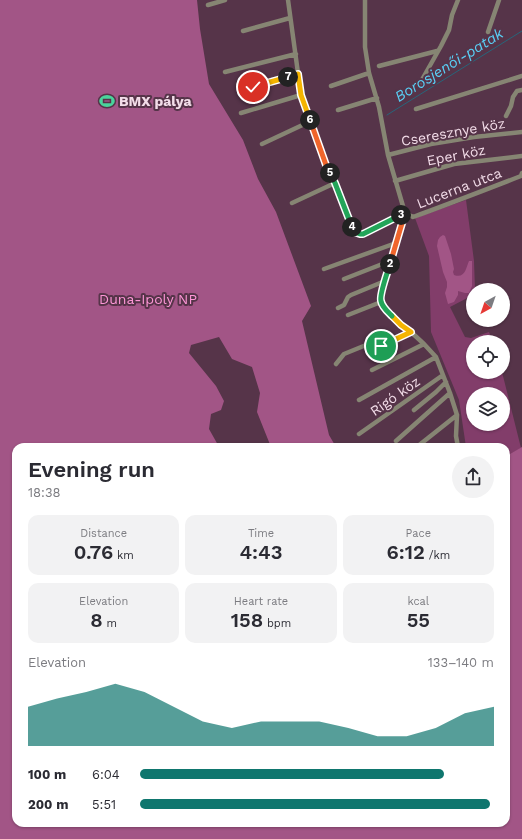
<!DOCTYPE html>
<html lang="en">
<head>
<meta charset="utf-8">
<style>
  :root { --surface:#fff; --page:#f2f2f3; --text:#2b2b33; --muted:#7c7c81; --accent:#0f766e }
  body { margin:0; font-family:"Work Sans",sans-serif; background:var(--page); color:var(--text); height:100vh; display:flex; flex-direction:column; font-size:15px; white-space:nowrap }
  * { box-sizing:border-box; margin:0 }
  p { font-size:13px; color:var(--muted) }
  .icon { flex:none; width:22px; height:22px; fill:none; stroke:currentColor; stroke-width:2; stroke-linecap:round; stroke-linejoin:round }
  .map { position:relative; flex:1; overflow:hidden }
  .drawer { position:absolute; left:12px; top:443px; width:498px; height:384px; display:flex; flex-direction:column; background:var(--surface); border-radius:12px; box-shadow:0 1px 3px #0004 }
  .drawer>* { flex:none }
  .needle { width:26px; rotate:220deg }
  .controls { position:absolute; left:466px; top:283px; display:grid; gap:8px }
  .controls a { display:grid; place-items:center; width:44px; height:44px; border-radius:50%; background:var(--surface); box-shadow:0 1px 3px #0004; font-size:20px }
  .pin { position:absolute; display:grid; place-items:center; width:34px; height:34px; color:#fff; margin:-17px; border:2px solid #fff; border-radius:50%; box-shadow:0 1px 4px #0007 }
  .km { position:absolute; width:20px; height:20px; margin:-10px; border-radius:50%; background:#222; color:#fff; font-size:11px; line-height:20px; text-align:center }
  .round { display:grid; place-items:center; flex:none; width:42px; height:42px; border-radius:21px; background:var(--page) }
  .headline { display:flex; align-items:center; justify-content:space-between; height:68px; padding:0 16px }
  h1 { font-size:22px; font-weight:600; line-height:30px }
  .stats { display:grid; grid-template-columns:repeat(3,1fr); gap:6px; height:68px; padding:4px 16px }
  .stats div { display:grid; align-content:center; border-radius:10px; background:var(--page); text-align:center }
  .stats b { font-size:20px; font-weight:600 }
  .stats small { font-size:11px; font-weight:400 }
  .stats p { font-size:11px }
  .chart { height:112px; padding:8px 16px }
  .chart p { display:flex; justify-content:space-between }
  .chart svg { width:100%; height:72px; margin-top:4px; fill:var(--accent); opacity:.7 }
  ul { padding:0 16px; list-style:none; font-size:13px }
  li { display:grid; grid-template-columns:64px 48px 1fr; align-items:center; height:30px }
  li i { height:10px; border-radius:5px; background:var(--accent) }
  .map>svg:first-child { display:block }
  .green { fill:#823d6a; fill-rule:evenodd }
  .forest { fill:#a25586 }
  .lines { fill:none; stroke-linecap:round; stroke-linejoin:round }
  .stream { stroke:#27657a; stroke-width:1 }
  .street { stroke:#868573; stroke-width:4.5 }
  .split-1-casing { stroke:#fff; stroke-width:8 }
  .split-2-casing { stroke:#fff; stroke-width:8 }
  .split-3-casing { stroke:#fff; stroke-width:8 }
  .split-4-casing { stroke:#fff; stroke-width:8 }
  .split-5-casing { stroke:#fff; stroke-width:8 }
  .split-6-casing { stroke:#fff; stroke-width:8 }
  .split-7-casing { stroke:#fff; stroke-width:8 }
  .split-8-casing { stroke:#fff; stroke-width:8 }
  .split-1 { stroke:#f5b400; stroke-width:5 }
  .split-2 { stroke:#22a559; stroke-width:5 }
  .split-3 { stroke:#f0652b; stroke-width:5 }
  .split-4 { stroke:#22a559; stroke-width:5 }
  .split-5 { stroke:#22a559; stroke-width:5 }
  .split-6 { stroke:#f0652b; stroke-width:5 }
  .split-7 { stroke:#f5b400; stroke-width:5 }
  .split-8 { stroke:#f5b400; stroke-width:5 }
  .labels { text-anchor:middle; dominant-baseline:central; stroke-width:4; stroke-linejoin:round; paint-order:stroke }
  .poi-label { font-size:14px; font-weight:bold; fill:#f3dde9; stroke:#563449; text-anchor:start }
  .street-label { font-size:14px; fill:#f3dde9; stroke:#563449 }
  .park-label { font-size:14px; fill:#fe96d7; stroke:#563449 }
  .water-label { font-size:15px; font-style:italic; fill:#59cff5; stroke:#563449 }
</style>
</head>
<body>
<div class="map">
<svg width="522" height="839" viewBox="0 0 522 839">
  <rect width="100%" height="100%" fill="#563449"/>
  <path class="green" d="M466,200L474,261L475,290H473V295L450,307L465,337L471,338L489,332L493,342H473V372H502L521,448L506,456V447H466L459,400L431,332L429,256L415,218ZM473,394H503V424H473Z"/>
  <path class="forest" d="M0,0H197L200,29L209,84L243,140L258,179L276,212L311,306L302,321L329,435L336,447H271L257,412L260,393L252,367L232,359L219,337L191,345L189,353L216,386L224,401L221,410L211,414L209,429L218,445L239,443L240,447H16V823H506V456L522,447V839H0Z
    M443,235L445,236L451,254L454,269L453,272L454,275C465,279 466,268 469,261H472V286L469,293H465L458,291V295L454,302L448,304L445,293L447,287V282L443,272L437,246L438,240L440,237Z"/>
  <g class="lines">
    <path class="stream" d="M387,115L522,31"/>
    <path class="street" d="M288,0L301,95L311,121L326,165L335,183L355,232L359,234H363L405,213
      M365,0V47L369,73L379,107L388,155L405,213L382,292L381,302L386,310L401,325L411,332L424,344L436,357L450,393L457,415L456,436L458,447
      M208,5L225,0
      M243,31L290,18
      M488,32L499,0
      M379,66L437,51
      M225,72L296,54
      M419,85L441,46L449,30L452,15L458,0
      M331,86L369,73
      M253,87L298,74
      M416,109L522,76
      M338,110L377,98
      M241,113L301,95
      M506,116L511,106L513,97L517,91L522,90
      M262,144L311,121
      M388,155L431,144L474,137L522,132
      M395,181L454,164L522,156
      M292,203L335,183
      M405,213L413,217C449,204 485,190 521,176L522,173
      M324,269L396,243
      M344,279L390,261
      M338,308L344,305L348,297L351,295L385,281
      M348,315L381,302
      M336,364L344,354L371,343L381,346L411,332
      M372,370L424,344
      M359,400L436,357
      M414,410L436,392L446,382
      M359,434L443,375
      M396,441L450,393
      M418,446L457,415"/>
  </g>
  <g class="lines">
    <g class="split-1-casing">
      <path id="split-1" d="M381,346L411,332L401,325L392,316"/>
    </g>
    <g class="split-2-casing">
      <path id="split-2" d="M390,264C388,271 379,295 381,301C382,307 388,312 392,316"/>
    </g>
    <g class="split-3-casing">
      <path id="split-3" d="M390,264L405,213L401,215"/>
    </g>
    <g class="split-4-casing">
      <path id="split-4" d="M352,227L354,232L360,234H363L401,215"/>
    </g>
    <g class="split-5-casing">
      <path id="split-5" d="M330,173L335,183L352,227"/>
    </g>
    <g class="split-6-casing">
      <path id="split-6" d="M310,120L326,165L330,173"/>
    </g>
    <g class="split-7-casing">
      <path id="split-7" d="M288,77L298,74L301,95L310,120"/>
    </g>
    <g class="split-8-casing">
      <path id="split-8" d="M253,87L288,77"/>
    </g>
    <use href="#split-1" class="split-1"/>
    <use href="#split-2" class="split-2"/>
    <use href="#split-3" class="split-3"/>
    <use href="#split-4" class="split-4"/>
    <use href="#split-5" class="split-5"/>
    <use href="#split-6" class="split-6"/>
    <use href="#split-7" class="split-7"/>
    <use href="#split-8" class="split-8"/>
  </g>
  <defs>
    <g id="stadium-bare" transform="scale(1.2)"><path d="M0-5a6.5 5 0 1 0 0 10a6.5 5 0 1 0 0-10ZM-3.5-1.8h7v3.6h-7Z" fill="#4ad49c" stroke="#563449" stroke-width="2.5" paint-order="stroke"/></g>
  </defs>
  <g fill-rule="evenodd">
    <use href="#stadium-bare" x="107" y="101"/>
  </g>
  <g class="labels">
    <g class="poi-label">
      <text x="119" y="101">BMX pálya</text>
    </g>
    <g class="street-label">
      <text transform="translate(453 132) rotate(-10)">Cseresznye köz</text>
      <text transform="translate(456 155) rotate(-11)">Eper köz</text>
      <text transform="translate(459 188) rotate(-21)">Lucerna utca</text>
      <text transform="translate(395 396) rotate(-35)">Rigó köz</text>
    </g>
    <g class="park-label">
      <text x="148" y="299">Duna-Ipoly NP</text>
    </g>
    <g class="water-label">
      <text transform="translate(449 65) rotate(-32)">Borosjenői-patak</text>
    </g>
  </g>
</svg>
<div class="controls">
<a><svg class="needle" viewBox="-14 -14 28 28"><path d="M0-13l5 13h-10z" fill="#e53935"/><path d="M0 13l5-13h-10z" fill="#7c7c81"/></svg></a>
<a><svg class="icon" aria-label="locate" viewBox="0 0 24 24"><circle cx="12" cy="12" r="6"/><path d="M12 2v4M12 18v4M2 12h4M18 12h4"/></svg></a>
<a><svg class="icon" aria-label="layers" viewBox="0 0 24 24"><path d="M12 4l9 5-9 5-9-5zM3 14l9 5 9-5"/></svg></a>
</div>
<div class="pin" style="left:381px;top:346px;background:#1e9e55"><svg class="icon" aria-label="arrive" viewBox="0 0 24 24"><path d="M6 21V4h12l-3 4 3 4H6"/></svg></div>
<div class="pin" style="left:253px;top:87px;background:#d93025"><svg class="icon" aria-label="check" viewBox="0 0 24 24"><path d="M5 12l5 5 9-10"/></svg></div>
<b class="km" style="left:390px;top:264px">2</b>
<b class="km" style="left:401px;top:215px">3</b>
<b class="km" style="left:352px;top:227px">4</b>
<b class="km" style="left:330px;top:173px">5</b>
<b class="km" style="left:310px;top:120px">6</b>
<b class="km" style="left:288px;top:77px">7</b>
<section class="drawer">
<div class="headline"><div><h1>Evening run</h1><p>18:38</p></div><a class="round"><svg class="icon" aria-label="share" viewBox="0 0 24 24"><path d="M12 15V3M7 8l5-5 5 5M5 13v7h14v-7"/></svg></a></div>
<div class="stats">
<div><p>Distance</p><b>0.76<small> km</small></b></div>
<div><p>Time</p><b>4:43</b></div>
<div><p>Pace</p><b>6:12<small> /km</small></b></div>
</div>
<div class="stats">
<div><p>Elevation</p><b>8<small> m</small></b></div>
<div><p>Heart rate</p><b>158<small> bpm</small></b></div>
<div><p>kcal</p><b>55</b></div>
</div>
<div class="chart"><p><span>Elevation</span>133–140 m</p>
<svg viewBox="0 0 160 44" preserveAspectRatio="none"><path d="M0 44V20L10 15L20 11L30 6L40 11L50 20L60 29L70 33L80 29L90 29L100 29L110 33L120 38L130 38L140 33L150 24L160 20V44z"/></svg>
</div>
<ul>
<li><b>100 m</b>6:04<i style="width:86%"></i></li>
<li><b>200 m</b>5:51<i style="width:99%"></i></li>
</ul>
</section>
</div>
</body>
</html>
